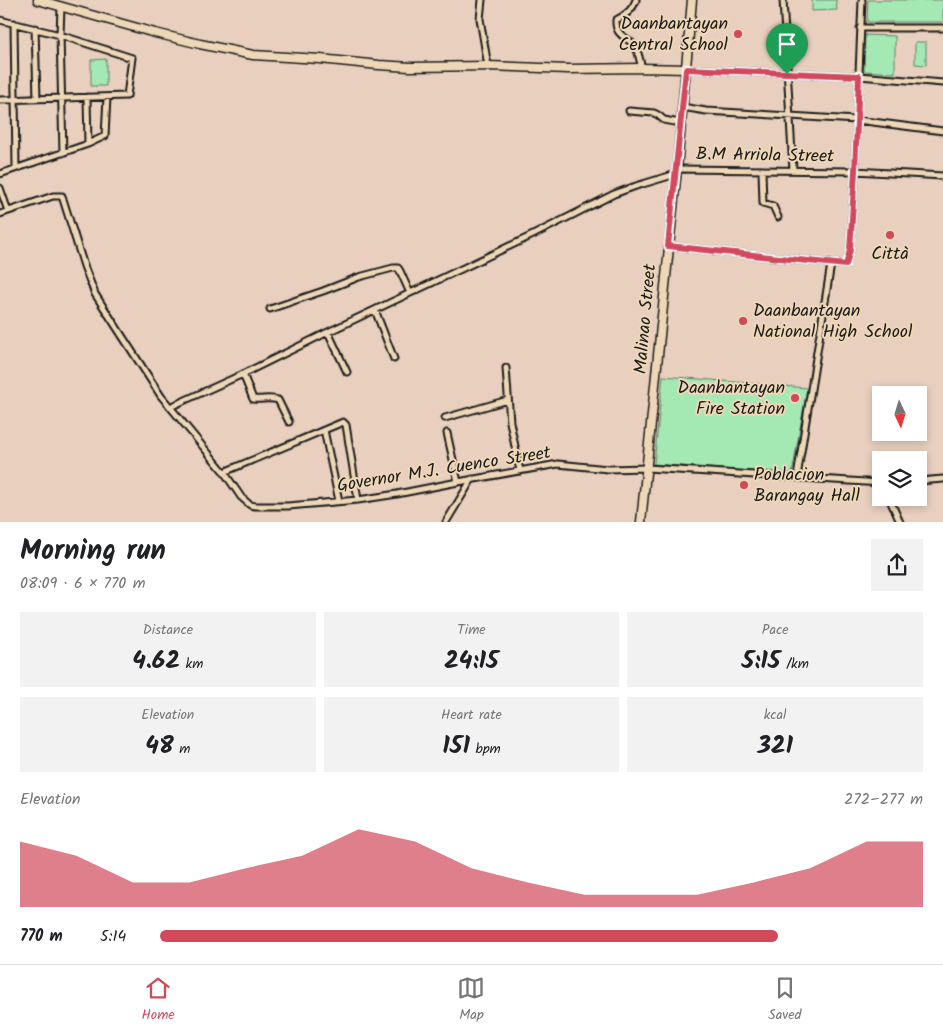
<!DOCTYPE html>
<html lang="en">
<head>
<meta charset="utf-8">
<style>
  :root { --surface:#fff; --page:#f2f2f2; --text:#202124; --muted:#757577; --line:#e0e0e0; --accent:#d1495b }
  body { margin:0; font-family:Kalam,sans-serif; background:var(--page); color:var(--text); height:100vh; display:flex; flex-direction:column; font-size:19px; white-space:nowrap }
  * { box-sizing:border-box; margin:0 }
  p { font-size:16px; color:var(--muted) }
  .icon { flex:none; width:28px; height:28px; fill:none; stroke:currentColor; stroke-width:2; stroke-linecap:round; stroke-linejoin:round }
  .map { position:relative; height:522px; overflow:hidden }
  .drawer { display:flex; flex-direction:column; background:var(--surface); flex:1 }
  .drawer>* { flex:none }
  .needle { width:32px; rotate:176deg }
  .fabs { position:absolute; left:872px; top:386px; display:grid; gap:10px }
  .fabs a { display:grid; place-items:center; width:55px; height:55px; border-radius:0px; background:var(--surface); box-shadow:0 2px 8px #0003; font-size:25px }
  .pin { position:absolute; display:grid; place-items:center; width:42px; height:42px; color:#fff; margin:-51px -21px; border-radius:50% 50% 50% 0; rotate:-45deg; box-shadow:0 0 5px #0007 }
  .pin .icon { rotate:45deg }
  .round { display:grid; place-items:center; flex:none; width:52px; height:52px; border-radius:0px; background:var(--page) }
  .headline { display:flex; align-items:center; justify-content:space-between; height:85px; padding:0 20px }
  h1 { font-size:28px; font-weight:700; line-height:38px }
  .metrics { display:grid; grid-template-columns:repeat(3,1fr); gap:8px; height:85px; padding:5px 20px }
  .metrics div { display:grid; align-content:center; border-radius:0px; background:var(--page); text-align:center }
  .metrics b { font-size:25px; font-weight:700 }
  .metrics small { font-size:14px; font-weight:400 }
  .metrics p { font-size:14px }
  .chart { height:140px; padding:10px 20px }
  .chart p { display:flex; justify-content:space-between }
  .chart svg { width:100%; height:90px; margin-top:5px; fill:var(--accent); opacity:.7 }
  ul { padding:0 20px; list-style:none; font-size:16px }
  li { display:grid; grid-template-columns:80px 60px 1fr; align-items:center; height:38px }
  li i { height:12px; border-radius:6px; background:var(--accent) }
  .dock { display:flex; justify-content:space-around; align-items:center; height:70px; border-top:1px solid var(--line); background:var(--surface); font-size:14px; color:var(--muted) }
  .dock a { display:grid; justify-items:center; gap:2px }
  .dock .current { color:var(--accent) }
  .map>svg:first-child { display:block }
  .green { fill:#a4e8b3; stroke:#608268 }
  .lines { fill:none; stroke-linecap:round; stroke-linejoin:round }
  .street-casing { stroke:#1c1c1c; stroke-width:9 }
  .secondary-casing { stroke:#1c1c1c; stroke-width:11 }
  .street { stroke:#eed7b7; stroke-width:5 }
  .secondary { stroke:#eed7b7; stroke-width:8 }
  .route-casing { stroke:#fff; stroke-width:10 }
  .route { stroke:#d1495b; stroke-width:6 }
  .poi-dot { fill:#d1495b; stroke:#eed7b7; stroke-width:2 }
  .labels { text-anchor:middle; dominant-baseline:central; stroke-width:4; stroke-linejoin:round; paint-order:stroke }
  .poi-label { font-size:18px; fill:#1c1c1c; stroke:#eed7b7; text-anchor:end }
  .street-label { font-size:18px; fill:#1c1c1c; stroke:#eed7b7 }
</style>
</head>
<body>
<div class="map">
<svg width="943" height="522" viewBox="0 0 943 522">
  <rect width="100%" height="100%" fill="#e8cfbe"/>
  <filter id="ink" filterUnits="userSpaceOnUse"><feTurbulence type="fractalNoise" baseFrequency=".02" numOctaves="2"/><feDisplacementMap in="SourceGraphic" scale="10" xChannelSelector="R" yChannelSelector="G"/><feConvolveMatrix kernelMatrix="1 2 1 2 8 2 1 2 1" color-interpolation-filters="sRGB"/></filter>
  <g filter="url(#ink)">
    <path class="green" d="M812,0H836L837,10L812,11Z
      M868,0H943V22H867Z
      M865,35L895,36V73L864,71Z
      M915,42H926V65L915,64Z
      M106,59V86H91V60Z
      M663,376L807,388L792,474L654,464Z"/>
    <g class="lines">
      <g class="street-casing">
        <path id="street" d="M482,0L480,19L488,66
          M636,0C633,9 625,16 616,20C615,38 629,36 636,48C639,54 640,62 642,68
          M783,0L793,170
          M61,7L60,35L63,153
          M0,20L60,35L132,58L127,96L0,100
          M14,23L16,168
          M35,28L37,99
          M860,28H943
          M686,69L859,76L943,83
          M87,97L88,144
          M682,107L706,111L857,120L943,131
          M629,111L654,113L658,115L664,120L680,123
          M677,169L855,171L943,176
          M762,170L763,203L773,206L778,217
          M0,174L88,144L105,136L107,97
          M0,188L8,211
          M0,214L53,196H62L84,266L95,294L161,396L224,472L241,497L250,505L255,506H288L358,500L397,494L458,482L558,464L608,469L647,468L881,483
          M668,246L846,265L850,250L855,171L862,0
          M270,309L323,291L359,277L393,268H398L400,271L410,293
          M375,310L394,359
          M328,332L347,372
          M506,368L510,422L520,471
          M243,374L253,399C262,400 270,397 278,400L289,422
          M170,407L243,374L328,332L533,235L614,194L636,186L676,174
          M445,418L508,400
          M324,430L339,501
          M447,433L458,482
          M224,472L343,422L346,425L358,500
          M797,477L831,264
          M919,481L943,479
          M889,498L900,522
          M446,522L472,479"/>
      </g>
      <g class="secondary-casing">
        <path id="secondary" d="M38,0L155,33L200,44L253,55L320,59L379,65L410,67L488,66L568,69L642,68L686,69
          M641,522L677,169L692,0"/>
      </g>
      <use href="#street" class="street"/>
      <use href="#secondary" class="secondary"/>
    </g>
  </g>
  <g class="lines" filter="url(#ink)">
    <g class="route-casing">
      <path id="route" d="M686,69L859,76L855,171L850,250L846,265L668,246Z"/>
    </g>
    <use href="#route" class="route"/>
  </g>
  <g class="poi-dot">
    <circle cx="738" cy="34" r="5"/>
    <circle cx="890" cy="235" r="5"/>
    <circle cx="743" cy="321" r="5"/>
    <circle cx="795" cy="398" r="5"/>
    <circle cx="744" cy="485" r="5"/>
  </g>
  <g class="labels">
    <g class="poi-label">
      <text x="728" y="24">Daanbantayan<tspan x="728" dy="21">Central School</tspan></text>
      <text x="890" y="254" text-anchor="middle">Città</text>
      <text x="753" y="311" text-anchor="start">Daanbantayan<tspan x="753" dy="21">National High School</tspan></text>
      <text x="785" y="388">Daanbantayan<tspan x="785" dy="21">Fire Station</tspan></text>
      <text x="754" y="475" text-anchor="start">Poblacion<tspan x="754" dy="21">Barangay Hall</tspan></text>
    </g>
    <g class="street-label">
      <text transform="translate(765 156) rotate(1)">B.M Arriola Street</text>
      <text transform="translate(646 319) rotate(-85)">Malinao Street</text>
      <text transform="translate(444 470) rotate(-9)">Governor M.J. Cuenco Street</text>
    </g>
  </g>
</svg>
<div class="fabs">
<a><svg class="needle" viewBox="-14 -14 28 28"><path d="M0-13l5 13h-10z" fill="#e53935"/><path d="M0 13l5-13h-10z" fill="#757577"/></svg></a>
<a><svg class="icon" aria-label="layers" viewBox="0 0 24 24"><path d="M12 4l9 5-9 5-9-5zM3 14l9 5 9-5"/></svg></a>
</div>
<div class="pin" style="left:787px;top:74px;background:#1e9e55"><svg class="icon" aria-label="arrive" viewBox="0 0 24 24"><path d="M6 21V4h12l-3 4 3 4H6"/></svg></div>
</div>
<section class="drawer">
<div class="headline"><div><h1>Morning run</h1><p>08:09 · 6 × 770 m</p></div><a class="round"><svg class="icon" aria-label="share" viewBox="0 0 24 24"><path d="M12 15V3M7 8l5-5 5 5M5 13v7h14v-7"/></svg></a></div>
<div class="metrics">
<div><p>Distance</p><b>4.62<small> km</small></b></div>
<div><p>Time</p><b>24:15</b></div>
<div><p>Pace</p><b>5:15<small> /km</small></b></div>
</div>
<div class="metrics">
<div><p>Elevation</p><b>48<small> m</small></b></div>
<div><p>Heart rate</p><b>151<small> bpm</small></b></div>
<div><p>kcal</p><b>321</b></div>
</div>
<div class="chart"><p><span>Elevation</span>272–277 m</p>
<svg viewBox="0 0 160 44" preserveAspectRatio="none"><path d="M0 44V12L10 19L20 32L30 32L40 25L50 19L60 6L70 12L80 25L90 32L100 38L110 38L120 38L130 32L140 25L150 12L160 12V44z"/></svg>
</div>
<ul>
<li><b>770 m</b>5:14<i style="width:81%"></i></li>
</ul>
</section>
<nav class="dock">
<a class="current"><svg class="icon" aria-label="home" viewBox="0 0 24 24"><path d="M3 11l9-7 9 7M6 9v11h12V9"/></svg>Home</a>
<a><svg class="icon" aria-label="map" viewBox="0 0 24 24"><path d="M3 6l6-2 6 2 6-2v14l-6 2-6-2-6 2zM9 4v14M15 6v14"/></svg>Map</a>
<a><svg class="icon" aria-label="saved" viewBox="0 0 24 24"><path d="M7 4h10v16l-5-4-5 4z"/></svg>Saved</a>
</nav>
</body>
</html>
